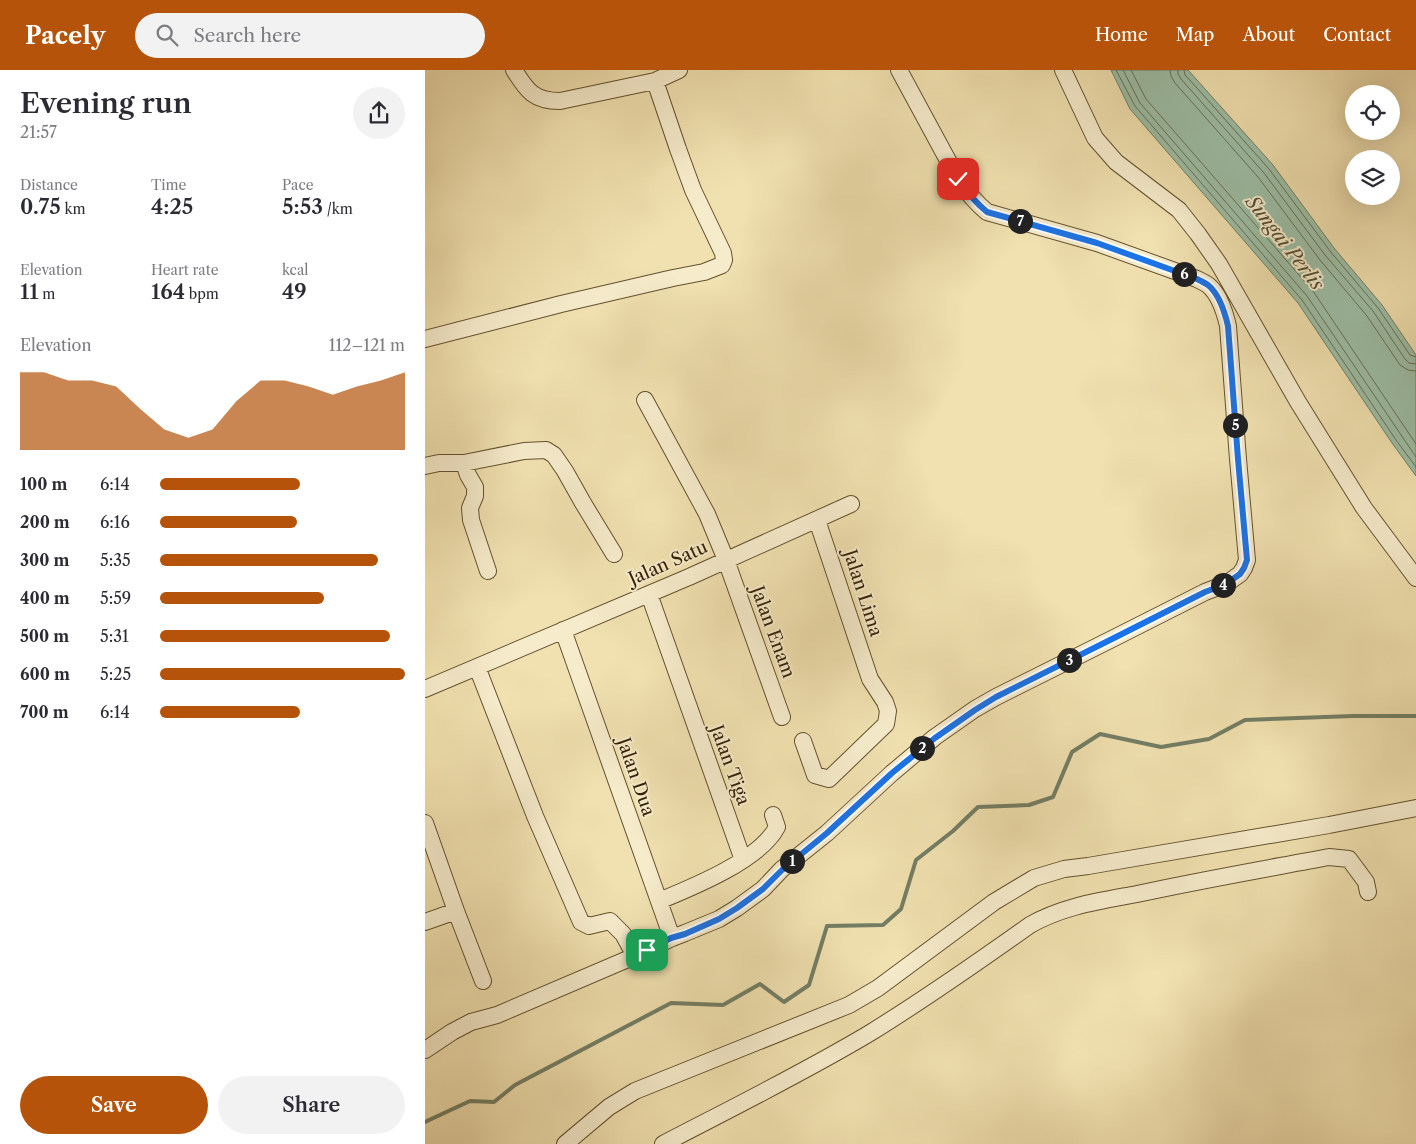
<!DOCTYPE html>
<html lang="en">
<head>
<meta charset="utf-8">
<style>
  :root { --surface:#fff; --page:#f2f2f3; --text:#2b2b33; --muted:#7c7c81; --accent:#b45309 }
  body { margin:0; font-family:"Libre Caslon Text",serif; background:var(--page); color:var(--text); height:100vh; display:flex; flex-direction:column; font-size:19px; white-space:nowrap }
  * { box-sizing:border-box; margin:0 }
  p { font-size:16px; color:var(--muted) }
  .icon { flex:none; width:28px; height:28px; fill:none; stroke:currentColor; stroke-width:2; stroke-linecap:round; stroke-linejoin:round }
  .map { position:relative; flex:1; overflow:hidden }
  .side { display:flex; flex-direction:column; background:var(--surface); width:425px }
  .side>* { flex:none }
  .fabs { position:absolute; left:920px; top:15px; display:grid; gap:10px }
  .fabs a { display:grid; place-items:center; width:55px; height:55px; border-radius:50%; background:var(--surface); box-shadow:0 5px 20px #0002; font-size:25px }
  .pin { position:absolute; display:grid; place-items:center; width:42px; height:42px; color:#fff; margin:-21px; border-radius:10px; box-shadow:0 2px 8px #0006 }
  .km { position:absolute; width:25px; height:25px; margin:-12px; border-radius:50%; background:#222; color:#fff; font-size:14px; line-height:25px; text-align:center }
  .round { display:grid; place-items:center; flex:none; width:52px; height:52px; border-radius:26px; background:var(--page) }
  .overview { display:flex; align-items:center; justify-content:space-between; height:85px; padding:0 20px }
  h1 { font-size:28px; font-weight:600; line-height:38px }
  .figures { display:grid; grid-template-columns:repeat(3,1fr); gap:8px; height:85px; padding:5px 20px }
  .figures div { display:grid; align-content:center }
  .figures b { font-size:21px; font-weight:600 }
  .figures small { font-size:14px; font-weight:400 }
  .figures p { font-size:14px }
  .chart { height:140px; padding:10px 20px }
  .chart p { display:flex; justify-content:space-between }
  .chart svg { width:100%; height:90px; margin-top:5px; fill:var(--accent); opacity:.7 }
  .cta { display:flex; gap:10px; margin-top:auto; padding:10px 20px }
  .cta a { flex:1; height:58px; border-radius:30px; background:var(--accent); color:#fff; font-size:20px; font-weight:600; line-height:58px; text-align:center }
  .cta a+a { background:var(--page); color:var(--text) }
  ul { padding:0 20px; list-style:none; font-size:16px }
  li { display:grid; grid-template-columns:80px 60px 1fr; align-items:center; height:38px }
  li i { height:12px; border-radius:6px; background:var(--accent) }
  header { display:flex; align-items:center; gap:30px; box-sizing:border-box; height:70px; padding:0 25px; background:var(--accent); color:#fff }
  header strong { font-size:24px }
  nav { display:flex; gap:28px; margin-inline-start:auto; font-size:18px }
  .search { width:350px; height:45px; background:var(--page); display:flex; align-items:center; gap:12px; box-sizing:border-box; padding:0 18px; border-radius:28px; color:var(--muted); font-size:19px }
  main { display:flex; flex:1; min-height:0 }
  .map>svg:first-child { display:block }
  .water { fill:#9cbea6; stroke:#737e65 }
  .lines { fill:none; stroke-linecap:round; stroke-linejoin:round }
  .shore { stroke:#686e54; stroke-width:1 }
  .stream { stroke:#737e65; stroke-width:4 }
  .minor-casing { stroke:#64502e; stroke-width:18 }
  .minor { stroke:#f6eccc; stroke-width:16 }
  .route-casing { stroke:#fff; stroke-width:10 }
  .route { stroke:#1a73e8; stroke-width:6 }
  .labels { text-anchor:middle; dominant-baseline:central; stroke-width:4; stroke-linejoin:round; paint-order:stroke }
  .street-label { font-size:18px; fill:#351f03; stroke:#f6eccc }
  .water-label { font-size:19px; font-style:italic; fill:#544f34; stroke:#f6eccc }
</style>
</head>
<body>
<header>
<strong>Pacely</strong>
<div class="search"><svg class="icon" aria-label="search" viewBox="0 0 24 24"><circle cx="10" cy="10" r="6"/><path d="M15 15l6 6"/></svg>Search here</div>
<nav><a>Home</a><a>Map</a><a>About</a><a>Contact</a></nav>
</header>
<main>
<section class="side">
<div class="overview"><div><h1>Evening run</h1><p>21:57</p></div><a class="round"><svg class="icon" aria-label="share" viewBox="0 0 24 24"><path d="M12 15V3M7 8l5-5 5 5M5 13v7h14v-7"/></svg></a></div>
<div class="figures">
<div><p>Distance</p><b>0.75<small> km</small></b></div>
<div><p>Time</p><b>4:25</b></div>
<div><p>Pace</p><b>5:53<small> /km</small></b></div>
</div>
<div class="figures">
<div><p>Elevation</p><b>11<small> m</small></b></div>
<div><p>Heart rate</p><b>164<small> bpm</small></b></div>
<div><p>kcal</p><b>49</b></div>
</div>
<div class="chart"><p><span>Elevation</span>112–121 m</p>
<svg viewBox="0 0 160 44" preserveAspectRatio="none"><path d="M0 44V6L10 6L20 10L30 10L40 13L50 24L60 34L70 38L80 34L90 20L100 10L110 10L120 13L130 17L140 13L150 10L160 6V44z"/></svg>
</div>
<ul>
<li><b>100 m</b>6:14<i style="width:57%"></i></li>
<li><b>200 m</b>6:16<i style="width:56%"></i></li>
<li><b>300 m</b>5:35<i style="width:89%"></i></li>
<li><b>400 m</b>5:59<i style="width:67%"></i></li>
<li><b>500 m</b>5:31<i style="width:94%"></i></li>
<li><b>600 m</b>5:25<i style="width:100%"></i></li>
<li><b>700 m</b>6:14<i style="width:57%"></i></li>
</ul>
<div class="cta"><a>Save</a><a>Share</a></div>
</section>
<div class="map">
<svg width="991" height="1074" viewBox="0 0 991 1074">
  <rect width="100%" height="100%" fill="#f1e1b0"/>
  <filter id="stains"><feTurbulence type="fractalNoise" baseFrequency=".004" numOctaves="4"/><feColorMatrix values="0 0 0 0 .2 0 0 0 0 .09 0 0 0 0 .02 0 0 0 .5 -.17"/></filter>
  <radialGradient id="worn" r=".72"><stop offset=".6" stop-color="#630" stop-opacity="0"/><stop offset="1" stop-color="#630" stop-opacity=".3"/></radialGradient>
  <path class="water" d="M686,0H763L848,95L909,178L957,235L991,285V406L967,373L873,233L705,39Z"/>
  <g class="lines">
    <path class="shore" d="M691,0L710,36L877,230L971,370L991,397
      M698,0L715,33L882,226L991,387
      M706,0L721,29L888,221L991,374
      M745,0L746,6L750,13L833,107L895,190L942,246L975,295L983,300L991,301
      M753,0V4L756,9L839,103L900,185L948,241L980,289L984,293L991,294
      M759,0L760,5L772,18L844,99L905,181L953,238L985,285L991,287"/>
    <path class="stream" d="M0,1052L45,1031L69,1032L90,1015L246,933L298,935L335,914L359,932L384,915L402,856L458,855L476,839L491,790L528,761L553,737L604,735L628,727L647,682L675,664L736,677L784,669L820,650L928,646H991"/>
    <g class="minor-casing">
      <path id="minor" d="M89,0C102,21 109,31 135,31L230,11L254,0
        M638,0L670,68L691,92L754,140L773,164L794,194L873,332L939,438L991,508
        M0,269L136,234L248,208L279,202L297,195L299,190L298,183L268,120L253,79L230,11
        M220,330L282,444L301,490L357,647
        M39,393L43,405L50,417V426L45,438L46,450L63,501
        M0,396L14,393H39L99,381L121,380L129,385L140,401L158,433L189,484
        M224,524L318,790
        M138,560L247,868
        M52,597L110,746L156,852L164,856L185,851L198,864L210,886
        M0,619L264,507L426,434
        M378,671L390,705L404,709L461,654L463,641L460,632L445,609L392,450
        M0,753L31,841L58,911
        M234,831C268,817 335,790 352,757L348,745
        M0,852L31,841
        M0,980L27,962L46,952L72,945L210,886L247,868L260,863L294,849L312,838L338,819L357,799L402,763L467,703L510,667L550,639L571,627L689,568L780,522L801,514L815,504L819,498L822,490L813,389L803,256C800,243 794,224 783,215C780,213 776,211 772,209L672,173L562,142C550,132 541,121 533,109L474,0
        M140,1074L184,1037L210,1021L424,935L453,918L569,832L609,808L639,799L663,796L904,755L991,738
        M238,1074C307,1038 378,1003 445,963C500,929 553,892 605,855C638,836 675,831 712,824C776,810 840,799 904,787L924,789L941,812L943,822"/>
    </g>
    <use href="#minor" class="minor"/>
  </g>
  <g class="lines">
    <g class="route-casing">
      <path id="route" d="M222,880L246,868L260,864L294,849L312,838L338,819L357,800L402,763L467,703L510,668L550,640L571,627L689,568L780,522L801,514L815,504L819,498L822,490L813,389L803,256C800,243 794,224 783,215C780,213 776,211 772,209L672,173L562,142C550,132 541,121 533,109"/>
    </g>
    <use href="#route" class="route"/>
  </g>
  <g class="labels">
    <g class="street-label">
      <text transform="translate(243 493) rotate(-24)">Jalan Satu</text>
      <text transform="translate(438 523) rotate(72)">Jalan Lima</text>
      <text transform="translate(348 562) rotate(70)">Jalan Enam</text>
      <text transform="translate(305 695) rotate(70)">Jalan Tiga</text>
      <text transform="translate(211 707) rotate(71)">Jalan Dua</text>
    </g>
    <g class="water-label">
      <text transform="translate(860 173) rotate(52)">Sungai Perlis</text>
    </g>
  </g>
  <rect width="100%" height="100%" filter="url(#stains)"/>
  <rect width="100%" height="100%" fill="url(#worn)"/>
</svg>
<div class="fabs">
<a><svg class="icon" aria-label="locate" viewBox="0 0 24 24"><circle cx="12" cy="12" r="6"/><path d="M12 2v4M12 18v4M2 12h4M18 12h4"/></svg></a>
<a><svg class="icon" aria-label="layers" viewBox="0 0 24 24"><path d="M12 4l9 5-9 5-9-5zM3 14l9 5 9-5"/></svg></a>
</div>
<div class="pin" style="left:222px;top:880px;background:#1e9e55"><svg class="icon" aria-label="arrive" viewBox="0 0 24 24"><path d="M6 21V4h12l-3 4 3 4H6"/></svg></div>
<div class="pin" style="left:533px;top:109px;background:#d93025"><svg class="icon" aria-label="check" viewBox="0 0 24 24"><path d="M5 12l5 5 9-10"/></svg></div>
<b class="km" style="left:367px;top:791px">1</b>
<b class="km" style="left:497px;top:678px">2</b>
<b class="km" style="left:644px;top:590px">3</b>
<b class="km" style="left:798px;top:515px">4</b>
<b class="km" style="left:810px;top:355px">5</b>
<b class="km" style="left:759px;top:204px">6</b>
<b class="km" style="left:595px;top:151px">7</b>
</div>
</main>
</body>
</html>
